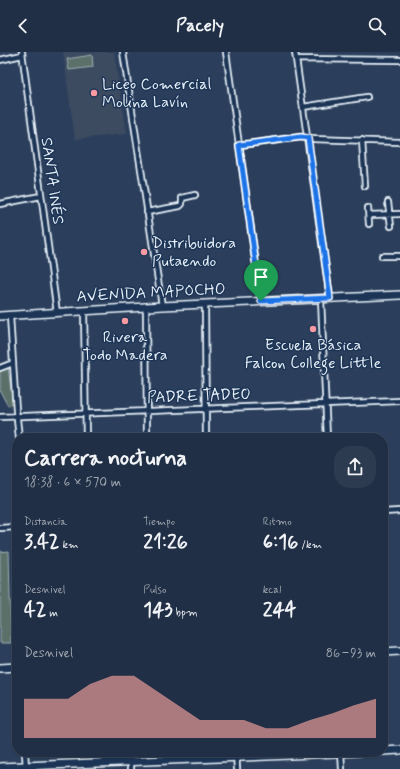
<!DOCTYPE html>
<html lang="es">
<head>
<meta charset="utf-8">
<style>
  :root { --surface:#202f45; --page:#2d3b50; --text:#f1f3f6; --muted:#a2a9b3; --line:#3d4a5e; --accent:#e69b98 }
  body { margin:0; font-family:Mynerve,sans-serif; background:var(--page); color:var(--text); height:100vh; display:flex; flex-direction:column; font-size:15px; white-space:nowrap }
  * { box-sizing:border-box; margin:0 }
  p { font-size:13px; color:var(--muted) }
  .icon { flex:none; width:22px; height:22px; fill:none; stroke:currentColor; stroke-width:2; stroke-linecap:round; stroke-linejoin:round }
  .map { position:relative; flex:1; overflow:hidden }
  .side { position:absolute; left:12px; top:381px; width:376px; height:324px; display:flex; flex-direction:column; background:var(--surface); border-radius:16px; box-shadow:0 1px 3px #0004,0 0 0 1px var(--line) }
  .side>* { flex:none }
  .pin { position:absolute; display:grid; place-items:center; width:34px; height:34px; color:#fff; margin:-41px -17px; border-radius:50% 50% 50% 0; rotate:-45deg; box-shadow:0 0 4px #0007 }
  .pin .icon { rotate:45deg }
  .round { display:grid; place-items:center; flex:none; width:42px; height:42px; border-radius:16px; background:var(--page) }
  .head { display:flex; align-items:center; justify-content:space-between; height:68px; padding:0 12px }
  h1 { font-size:22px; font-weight:700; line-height:30px }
  .metrics { display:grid; grid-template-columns:repeat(3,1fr); gap:6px; height:68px; padding:4px 12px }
  .metrics div { display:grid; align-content:center }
  .metrics b { font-size:20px; font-weight:700 }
  .metrics small { font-size:11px; font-weight:400 }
  .metrics p { font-size:11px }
  .chart { height:112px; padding:8px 12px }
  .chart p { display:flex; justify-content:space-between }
  .chart svg { width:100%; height:72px; margin-top:4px; fill:var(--accent); opacity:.7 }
  header { display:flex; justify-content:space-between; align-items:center; height:52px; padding:0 12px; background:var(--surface); font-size:18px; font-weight:700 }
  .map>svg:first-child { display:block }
  .built { fill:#3c4b61 }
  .grass { fill:#5b6f6b; stroke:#a2b0b2 }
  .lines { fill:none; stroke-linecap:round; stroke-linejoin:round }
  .street-casing { stroke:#e8f1f8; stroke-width:8 }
  .secondary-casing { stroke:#e8f1f8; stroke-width:10 }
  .street { stroke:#1d3557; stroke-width:4.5 }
  .secondary { stroke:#1d3557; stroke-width:7 }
  .route-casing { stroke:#fff; stroke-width:8 }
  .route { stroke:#1a73e8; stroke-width:5 }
  .poi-dot { fill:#ff9aa2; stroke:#1d3557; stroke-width:1.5 }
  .labels { text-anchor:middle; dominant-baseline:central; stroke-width:3; stroke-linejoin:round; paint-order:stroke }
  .poi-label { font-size:16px; fill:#e8f1f8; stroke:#1d3557; text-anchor:start }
  .street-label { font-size:16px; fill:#e8f1f8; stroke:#1d3557 }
</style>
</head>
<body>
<header><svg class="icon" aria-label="back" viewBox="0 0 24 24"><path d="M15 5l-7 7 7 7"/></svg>Pacely<svg class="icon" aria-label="search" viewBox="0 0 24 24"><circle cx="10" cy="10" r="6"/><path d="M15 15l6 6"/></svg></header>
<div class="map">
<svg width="400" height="717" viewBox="0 0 400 717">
  <rect width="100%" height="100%" fill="#2b3f5c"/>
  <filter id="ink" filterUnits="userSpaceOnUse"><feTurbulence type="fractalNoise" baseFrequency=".025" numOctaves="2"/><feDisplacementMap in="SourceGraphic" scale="8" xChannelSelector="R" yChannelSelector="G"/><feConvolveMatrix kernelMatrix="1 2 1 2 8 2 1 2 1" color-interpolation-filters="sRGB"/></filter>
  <g filter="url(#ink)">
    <path class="built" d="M63,0H114L127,82L75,87Z"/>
    <path class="grass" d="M92,3L93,15L69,18L67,7Z
      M8,315L13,353L8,354L0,339V319Z
      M9,499L11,591H0V500Z"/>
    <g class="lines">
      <g class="street-casing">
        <path id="street" d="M22,0L57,261
          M123,0L162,254
          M226,0L261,249
          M295,0L330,246
          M296,7L400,8
          M0,8L22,3
          M303,55L367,45
          M362,88L365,134
          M239,93L301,85L313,87L400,90
          M388,150L391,174
          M0,152L41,144
          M368,156L369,172
          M147,160L180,154L182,152V146L195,143
          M369,163L400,162
          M382,204H400
          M321,247L327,386
          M205,252L206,386
          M146,255L147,386
          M84,259L86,386
          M10,264L16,358L19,386
          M0,316L13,311
          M0,365L400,349
          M383,460L400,459
          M0,476L17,475
          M25,700L26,716
          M131,700V717
          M236,700L237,717
          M341,700L342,717"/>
      </g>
      <g class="secondary-casing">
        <path id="secondary" d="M0,264L162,254L400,243
          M383,600L400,599
          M0,616L17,615
          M383,699L400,698
          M0,715L360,700"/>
      </g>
      <use href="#street" class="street"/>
      <use href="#secondary" class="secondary"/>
    </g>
  </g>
  <g class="lines" filter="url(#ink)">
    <g class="route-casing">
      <path id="route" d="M301,85L308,86L330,246L261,249L239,93Z"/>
    </g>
    <use href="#route" class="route"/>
  </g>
  <g class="poi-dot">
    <circle cx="94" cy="41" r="4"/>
    <circle cx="144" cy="200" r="4"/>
    <circle cx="125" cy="269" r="4"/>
    <circle cx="313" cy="277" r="4"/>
  </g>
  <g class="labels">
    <g class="poi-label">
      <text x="102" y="32">Liceo Comercial<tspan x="102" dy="18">Molina Lavín</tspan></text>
      <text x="152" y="191">Distribuidora<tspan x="152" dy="18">Putaendo</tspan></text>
      <text x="125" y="285" text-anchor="middle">Rivera<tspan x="125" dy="18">Todo Madera</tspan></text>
      <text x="313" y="293" text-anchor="middle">Escuela Básica<tspan x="313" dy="18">Falcon College Little</tspan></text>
    </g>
    <g class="street-label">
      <text transform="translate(52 129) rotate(82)">SANTA INÉS</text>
      <text transform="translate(151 241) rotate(-3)">AVENIDA MAPOCHO</text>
      <text transform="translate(199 344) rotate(-2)">PADRE TADEO</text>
    </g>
  </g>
</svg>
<div class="pin" style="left:261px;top:249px;background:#1e9e55"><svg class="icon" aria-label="arrive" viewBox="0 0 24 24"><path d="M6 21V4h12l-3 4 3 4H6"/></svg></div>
<section class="side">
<div class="head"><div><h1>Carrera nocturna</h1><p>18:38 · 6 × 570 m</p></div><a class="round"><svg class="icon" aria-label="share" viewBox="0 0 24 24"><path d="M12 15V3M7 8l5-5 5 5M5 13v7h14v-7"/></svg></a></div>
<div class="metrics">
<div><p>Distancia</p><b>3.42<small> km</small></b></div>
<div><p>Tiempo</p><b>21:26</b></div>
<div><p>Ritmo</p><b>6:16<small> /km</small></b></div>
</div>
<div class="metrics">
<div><p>Desnivel</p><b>42<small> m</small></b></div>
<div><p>Pulso</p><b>143<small> bpm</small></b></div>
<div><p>kcal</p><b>244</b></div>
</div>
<div class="chart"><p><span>Desnivel</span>86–93 m</p>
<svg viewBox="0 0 160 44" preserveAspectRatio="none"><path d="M0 44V20L10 20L20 20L30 11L40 6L50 6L60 15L70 24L80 33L90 33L100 33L110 38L120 38L130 33L140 29L150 24L160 20V44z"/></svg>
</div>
</section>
</div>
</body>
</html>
